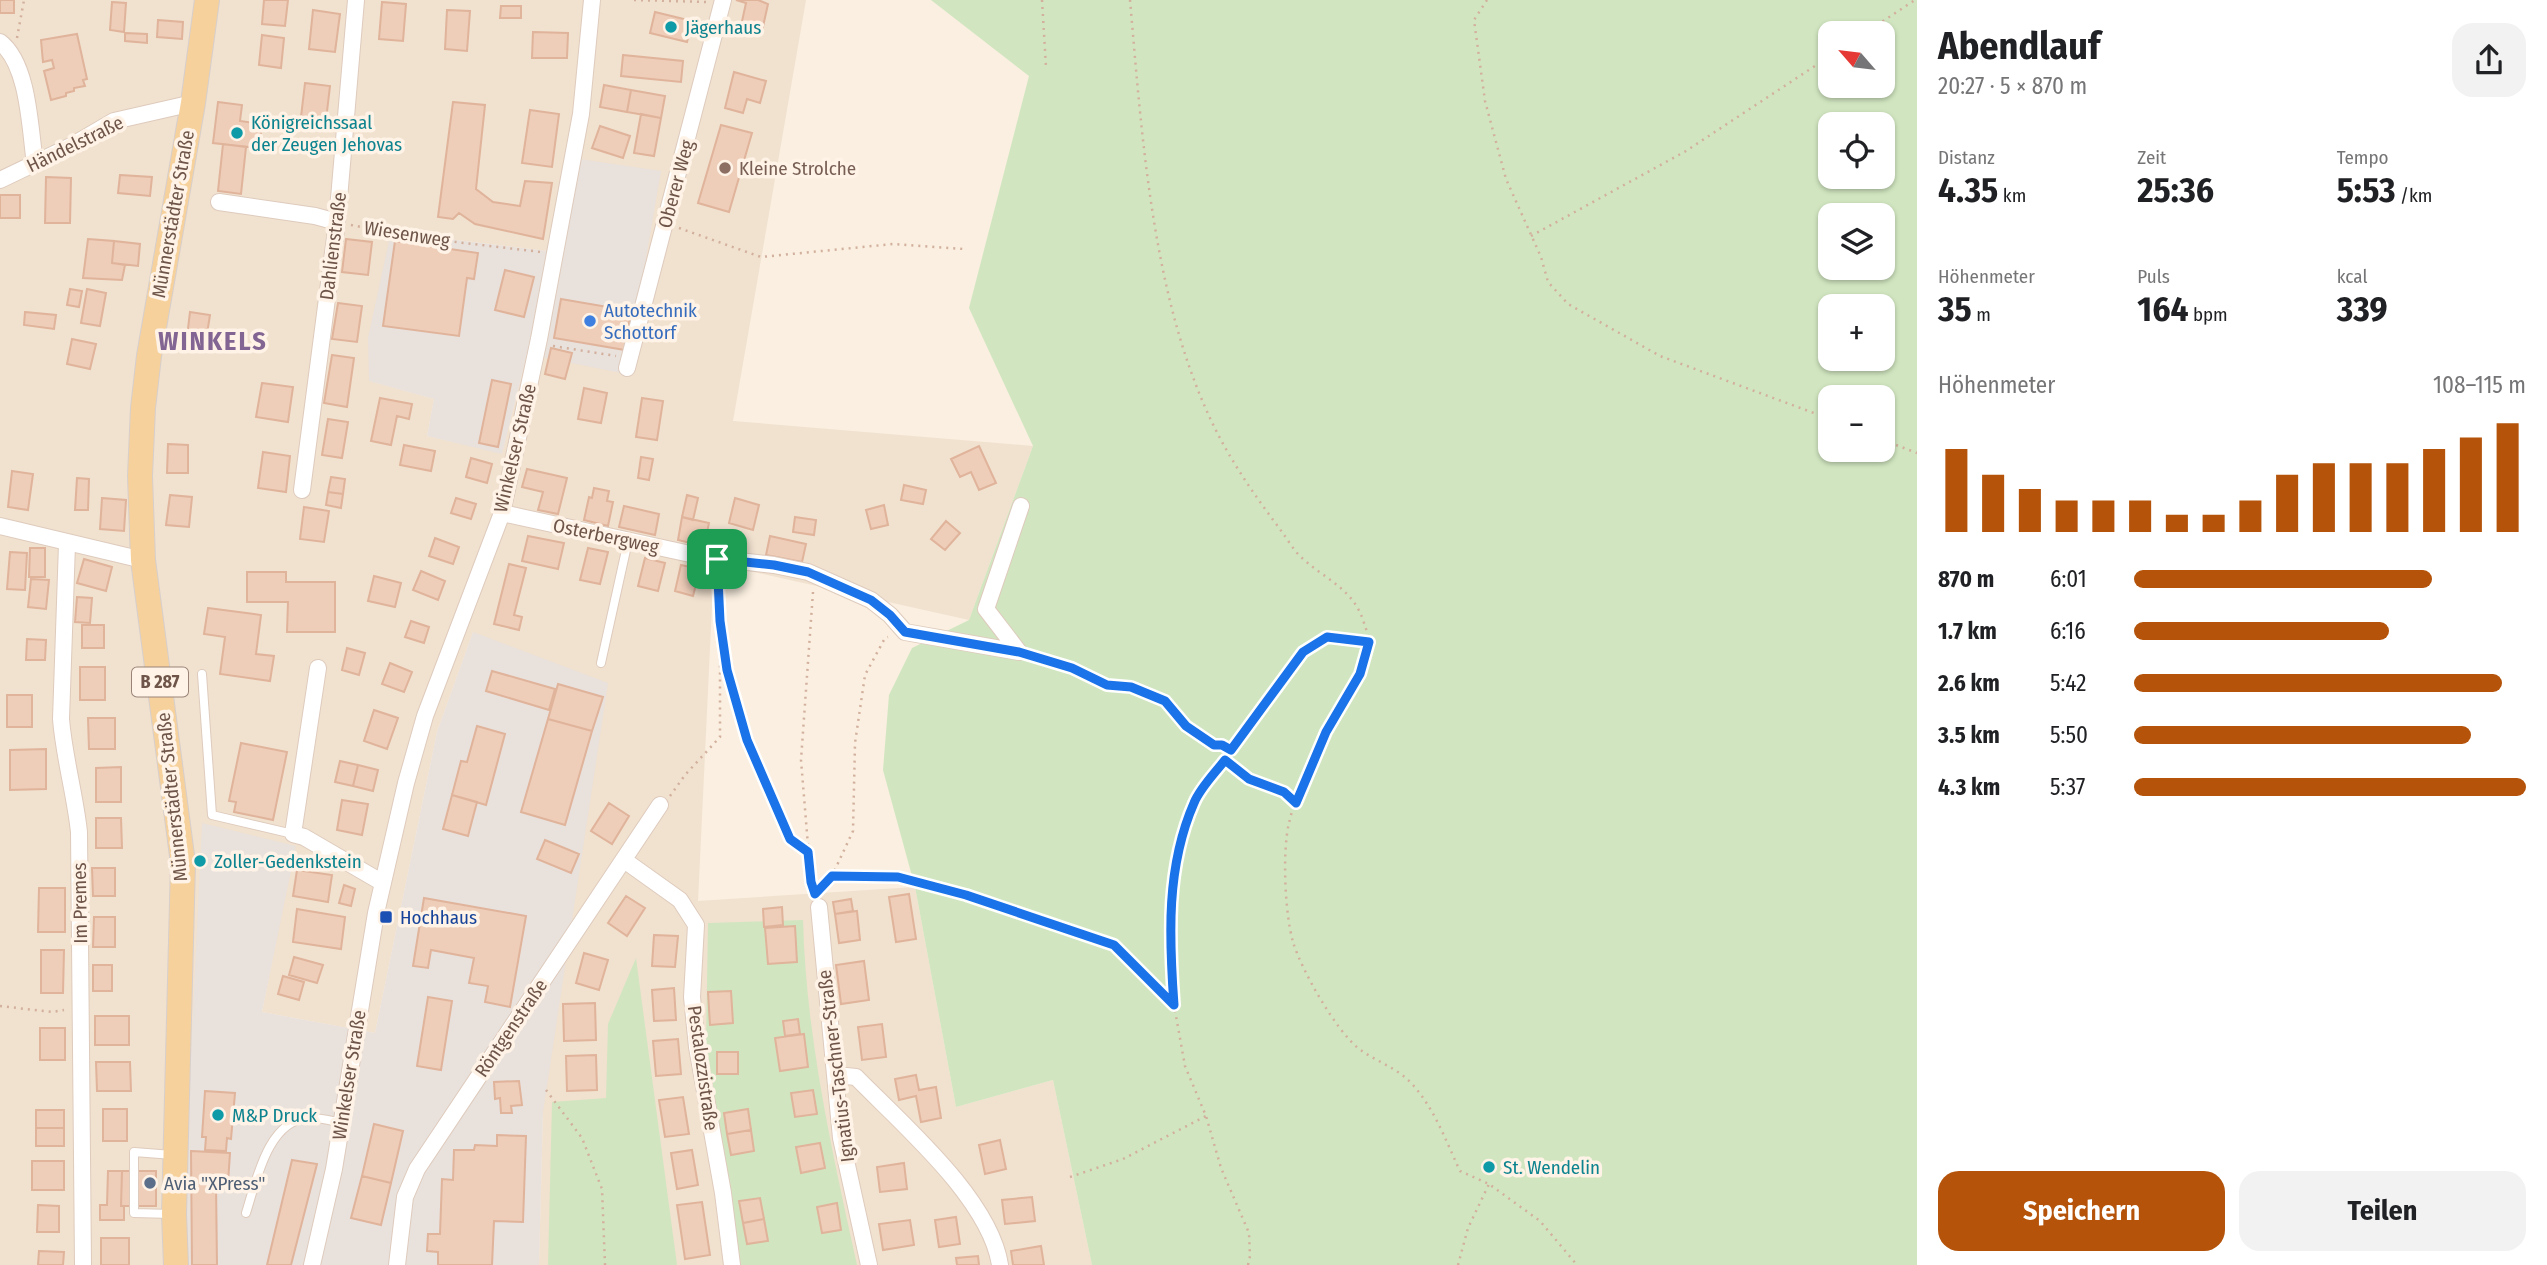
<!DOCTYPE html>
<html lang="de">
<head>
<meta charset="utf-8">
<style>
  :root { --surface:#fff; --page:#f2f2f2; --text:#202124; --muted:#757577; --accent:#b45309 }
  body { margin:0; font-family:"Fira Sans Condensed",sans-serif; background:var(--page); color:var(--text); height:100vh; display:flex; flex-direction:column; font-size:26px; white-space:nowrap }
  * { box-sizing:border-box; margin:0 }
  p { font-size:23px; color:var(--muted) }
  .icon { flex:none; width:38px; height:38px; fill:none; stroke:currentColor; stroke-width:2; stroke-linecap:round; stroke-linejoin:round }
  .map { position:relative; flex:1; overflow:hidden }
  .side { display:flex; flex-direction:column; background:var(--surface); width:630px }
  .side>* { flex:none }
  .needle { width:46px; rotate:298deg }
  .tools { position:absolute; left:1818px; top:21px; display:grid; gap:14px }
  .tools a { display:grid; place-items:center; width:77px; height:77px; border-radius:14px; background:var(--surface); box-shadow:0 2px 5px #0004; font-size:35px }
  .pin { position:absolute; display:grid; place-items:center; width:60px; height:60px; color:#fff; margin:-30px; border-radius:14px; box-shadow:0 4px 10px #0006 }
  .round { display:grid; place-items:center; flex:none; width:74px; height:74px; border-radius:21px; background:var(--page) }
  .overview { display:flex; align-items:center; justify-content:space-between; height:119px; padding:0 21px }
  h1 { font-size:38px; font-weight:700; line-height:52px }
  .metrics { display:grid; grid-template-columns:repeat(3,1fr); gap:10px; height:119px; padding:7px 21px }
  .metrics div { display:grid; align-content:center }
  .metrics b { font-size:35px; font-weight:700 }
  .metrics small { font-size:19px; font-weight:400 }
  .metrics p { font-size:19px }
  .chart { height:196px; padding:14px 21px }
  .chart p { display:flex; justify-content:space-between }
  .chart svg { width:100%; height:126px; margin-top:7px; stroke:var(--accent); stroke-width:6 }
  .button { display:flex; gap:14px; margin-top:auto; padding:14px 21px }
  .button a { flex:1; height:80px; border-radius:21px; background:var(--accent); color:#fff; font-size:28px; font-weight:700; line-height:80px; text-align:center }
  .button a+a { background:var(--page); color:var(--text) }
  ul { padding:0 21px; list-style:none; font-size:23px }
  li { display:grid; grid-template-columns:112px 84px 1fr; align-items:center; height:52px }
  li i { height:18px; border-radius:9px; background:var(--accent) }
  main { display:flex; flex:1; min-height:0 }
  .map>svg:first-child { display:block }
  .residential { fill:#f1e1cf; fill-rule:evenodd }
  .industrial { fill:#e9e1dc }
  .green { fill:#d1e6c0; fill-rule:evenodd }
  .building { fill:#eecdb9; stroke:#e0b39b; stroke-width:2 }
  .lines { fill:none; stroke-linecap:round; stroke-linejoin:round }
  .service-casing { stroke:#decbbd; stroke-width:10 }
  .minor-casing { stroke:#decbbd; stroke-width:18 }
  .primary-casing { stroke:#d7cfcc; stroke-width:26 }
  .path { stroke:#d2b09d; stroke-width:2.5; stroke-dasharray:2 5; stroke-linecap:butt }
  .service { stroke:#fff; stroke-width:8 }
  .minor { stroke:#fff; stroke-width:16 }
  .primary { stroke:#f6d19c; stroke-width:24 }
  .route-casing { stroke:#fff; stroke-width:14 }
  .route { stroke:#1a73e8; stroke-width:9 }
  .culture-dot { fill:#0f9aa8; stroke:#fef3e6; stroke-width:2.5 }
  .education-dot { fill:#8d6e63; stroke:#fef3e6; stroke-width:2.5 }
  .shop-dot { fill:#3f7fe0; stroke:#fef3e6; stroke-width:2.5 }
  .transit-dot { fill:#1a4fb4; stroke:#fef3e6; stroke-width:2.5 }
  .service-dot { fill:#5c6f8a; stroke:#fef3e6; stroke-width:2.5 }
  .labels { text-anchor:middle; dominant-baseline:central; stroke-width:7; stroke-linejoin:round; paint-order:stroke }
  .shield { fill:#fef3e6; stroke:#9a8478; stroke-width:2 }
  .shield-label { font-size:18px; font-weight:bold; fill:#6f5549 }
  .culture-label { font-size:19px; fill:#0d838f; stroke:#fef3e6; text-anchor:start }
  .street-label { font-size:19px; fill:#6f5549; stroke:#fef3e6 }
  .education-label { font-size:19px; fill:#785e54; stroke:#fef3e6; text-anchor:start }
  .shop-label { font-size:19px; fill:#366cbe; stroke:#fef3e6; text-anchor:start }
  .transit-label { font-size:19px; fill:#164399; stroke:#fef3e6; text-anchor:start }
  .service-label { font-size:19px; fill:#4e5e75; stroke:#fef3e6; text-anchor:start }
  .district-label { font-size:26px; font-weight:bold; letter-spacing:2px; fill:#826592; stroke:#fef3e6 }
</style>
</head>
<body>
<main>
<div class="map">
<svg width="1917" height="1265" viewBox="0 0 1917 1265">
  <rect width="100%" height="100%" fill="#faefe0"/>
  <path class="residential" d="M0,0H806L733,421L1033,446L969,620L714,563L698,901L915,887L956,1107L1053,1080L1092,1265H539L543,1112L473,632L437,732L375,1033L262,1012L295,846L185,1265H0ZM392,232L564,253L527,353L502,453L427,436L434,399L370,381Z"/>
  <path class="industrial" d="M580,159L661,171L626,374L527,354L502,454L427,436L434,399L369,381L368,338L391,232L564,253Z
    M473,632L608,683L543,1112L539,1265H185V1182L202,823L296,846L262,1012L375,1033L437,732Z"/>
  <path class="green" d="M931,0H1917V1265H1092L1053,1080L956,1107L915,887L883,770L889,695L912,648L969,620L1033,446L969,308L1029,76ZM1830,33H1883V86H1830ZM1830,124H1883V177H1830ZM1830,215H1883V268H1830ZM1830,306H1883V359H1830ZM1830,397H1883V450H1830Z
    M803,920C806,1036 832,1152 857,1265H741L706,1043L708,923Z
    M636,958L677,1265H548L552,1102L606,1098L608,1024Z"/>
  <path class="building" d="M0,0H14V13H0Z
    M264,0H288L285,26L262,24Z
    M736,0H758L768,4L762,31L741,26L746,3Z
    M112,2L126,3L124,32L110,30Z
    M382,2L406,4L403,41L379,39Z
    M501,6H521V18H500Z
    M313,10L340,14L335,52L309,49Z
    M447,10L470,11L467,51L445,49Z
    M655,12L692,21L687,42L650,33Z
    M158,20L183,22L182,39L157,37Z
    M533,32L568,33L567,58H532Z
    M125,33L147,34V43L125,41Z
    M77,34L87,79L83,80L85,86L74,88V91L66,93V96L51,100L44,71L54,68L52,60L43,62L41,40Z
    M262,35L284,38L281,68L259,65Z
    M623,55L683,61L681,82L621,76Z
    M734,72L766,81L760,103L747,99L743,113L725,108Z
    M305,83L330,86L326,120L301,117Z
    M604,85L631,90L627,112L600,107Z
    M631,90L665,96L661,118L627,112Z
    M218,102L242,105L240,121L262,124L259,148L213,143Z
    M453,102L485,105L476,189L493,202L520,206L525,181L552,183L543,239L475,224L459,213L453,219L438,217Z
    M530,110L559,114L552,167L522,163Z
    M641,114L661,118L654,156L634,153Z
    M721,125L752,133L729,212L698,203Z
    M600,126L630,136L623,158L592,148Z
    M223,144L246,147L241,194L218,191Z
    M120,175L152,177L150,196L118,193Z
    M46,177L71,178L70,223H45Z
    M0,195H20V218H0Z
    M88,239L114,241L112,263L125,265L122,280L83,278Z
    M346,239L372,242L368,275L342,272Z
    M114,241L140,244L138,266L112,263Z
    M395,241L478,253L474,279L467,278L459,336L383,326Z
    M505,270L534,277L524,317L495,310Z
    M70,289L82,291L79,307L67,305Z
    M87,289L106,293L100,326L81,323Z
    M561,299L631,311L625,350L554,338Z
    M338,303L362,306L357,342L332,339Z
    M25,312L56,315L54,329L24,325Z
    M190,312L210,315L206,340L187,337Z
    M72,339L96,344L90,369L67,364Z
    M551,348L572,353L565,379L545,374Z
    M332,355L354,358L347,407L324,403Z
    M492,380L511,384L498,447L479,443Z
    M262,383L293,387L288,422L256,417Z
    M584,388L607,393L601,423L578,419Z
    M380,398L412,404L409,419L397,416L391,445L371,441Z
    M642,398L663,401L657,440L636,437Z
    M328,419L348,422L342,458L322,455Z
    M168,444L188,445V473H167Z
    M404,445L435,451L431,471L400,465Z
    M979,446L996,483L979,490L971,472L960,477L951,459Z
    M263,452L290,456L286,492L258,488Z
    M641,457L653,459L649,480L638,478Z
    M471,458L492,464L487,483L466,477Z
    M527,469L567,478L558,514L538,510L543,492L522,487Z
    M12,471L33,474L28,510L8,507Z
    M331,477L345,479L343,494L328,492Z
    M77,478L89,479L88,510H75Z
    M904,485L926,490L923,504L901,500Z
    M594,488L609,491L607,501L613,502L608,526L584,520L589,497L592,498Z
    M328,492L343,494L341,508L326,505Z
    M170,495L192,497L189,527L166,525Z
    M687,495L698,498L693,520L682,517Z
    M102,498L126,500L124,531L100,529Z
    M456,498L476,504L471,519L451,513Z
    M735,498L759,505L753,530L729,523Z
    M884,505L888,525L871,529L866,510Z
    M624,506L659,514L655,535L619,527Z
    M304,507L329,511L324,542L300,539Z
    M682,517L709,523L704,546L678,540Z
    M795,517L816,520L814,535L793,532Z
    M946,521L960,533L945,550L931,539Z
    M528,536L564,543L558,569L522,561Z
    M770,536L806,544L802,562L766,555Z
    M435,538L459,547L453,564L429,556Z
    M30,548H45V577H29Z
    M588,548L608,552L600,584L580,580Z
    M10,552L27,553L25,590L7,589Z
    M645,558L665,563L658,591L638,586Z
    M84,559L112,567L106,591L77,583Z
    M509,564L526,568L514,615L522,617L519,630L494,624Z
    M681,565L700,569L693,596L675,591Z
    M421,571L445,581L438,600L413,590Z
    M247,572H286V582H335V632H287L288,602H247Z
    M374,576L401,583L395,607L368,601Z
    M31,579L49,580L46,609L28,607Z
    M77,597L92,598L90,623L75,622Z
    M208,608L261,615L256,654L274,656L270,681L220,674L225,637L204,634Z
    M411,621L429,627L424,643L405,637Z
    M82,625H104V648H82Z
    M27,639L46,640L45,660H26Z
    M347,648L365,653L359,675L342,670Z
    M390,663L412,672L404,692L382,684Z
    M80,667H105V700H80Z
    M492,671L555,689L549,710L486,691Z
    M558,684L603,697L592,731L548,719Z
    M7,695H32V727H7Z
    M374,710L398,718L387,749L364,741Z
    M88,718H115V749H89Z
    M548,719L592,731L565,825L521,812Z
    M477,726L505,734L486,805L452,795L461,761L467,762Z
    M241,743L287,752L273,820L234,812L236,802L229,801Z
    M46,749V789L10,790V750Z
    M340,761L358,765L353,786L335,782Z
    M358,765L378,770L373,791L353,786Z
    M121,767V802H96V768Z
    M452,795L477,802L468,836L443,829Z
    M342,800L368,804L362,835L337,830Z
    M609,803L629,816L612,844L591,831Z
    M96,818H121L122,848H96Z
    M545,840L579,854L571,873L537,859Z
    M92,868H115V896H93Z
    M297,870L332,875L328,902L293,896Z
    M344,885L355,889L351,906L339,903Z
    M39,888H65V932H38Z
    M909,894L916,939L896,942L889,897Z
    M626,896L645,908L627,936L608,923Z
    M424,898L526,916L510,1007L485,1002L488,986L469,983L474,958L431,950L428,968L413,966Z
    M851,899L853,911L835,914L833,902Z
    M782,907L783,925L764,927L763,909Z
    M297,909L345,917L341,949L293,942Z
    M857,911L860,940L839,943L835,914Z
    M94,917H115V947H93Z
    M795,926L797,962L768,964L765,928Z
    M654,935L678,936L675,967L652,966Z
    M41,950H64L63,993H41Z
    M584,953L608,960L599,990L576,983Z
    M294,957L323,965L317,983L289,975Z
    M864,961L869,1000L841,1004L836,965Z
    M93,965H112V991H93Z
    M283,976L304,982L299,1000L278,994Z
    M674,988L676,1020L654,1021L652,990Z
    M731,991L733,1023L710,1025L708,992Z
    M428,997L452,1001L441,1070L417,1066Z
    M595,1003L596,1040L564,1041L563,1004Z
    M95,1016H129V1045H95Z
    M798,1019L800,1034L785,1036L783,1021Z
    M882,1024L886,1057L862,1060L858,1027Z
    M40,1028H65V1060H40Z
    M804,1034L808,1067L780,1071L775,1038Z
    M678,1039L681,1074L656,1076L653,1041Z
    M717,1052H738V1074H717Z
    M596,1055L597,1090L567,1091L566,1056Z
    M96,1062H130L131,1091H97Z
    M916,1075L919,1090L936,1087L941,1118L921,1122L916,1096L899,1100L895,1079Z
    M519,1081L522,1105L511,1106L512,1113H501L500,1098L495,1099L494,1082Z
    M813,1090L817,1114L795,1117L791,1093Z
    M205,1091L235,1093L231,1139L227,1138L226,1151L205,1150L206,1137H202Z
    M683,1097L689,1134L665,1137L659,1100Z
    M103,1109H127V1141H103Z
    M748,1109L751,1130L727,1134L724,1113Z
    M36,1110H64V1128H36Z
    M374,1124L403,1131L391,1183L362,1176Z
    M36,1128H64V1146H36Z
    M751,1130L754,1151L731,1155L727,1134Z
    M497,1135L526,1136L523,1222L494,1221L492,1265H438V1252L427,1251L428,1234H440L442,1179L453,1180L454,1150H474L475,1145L497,1146Z
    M1000,1140L1006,1169L985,1174L979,1145Z
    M820,1143L825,1168L801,1173L796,1147Z
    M692,1150L698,1185L677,1189L671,1153Z
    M191,1151L230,1153L228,1183L216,1184L217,1265H192Z
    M292,1160L317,1164L291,1265H267Z
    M32,1161H64V1190H32Z
    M904,1163L907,1189L880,1192L877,1167Z
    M108,1171H122L121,1206H124V1220H100V1205H107Z
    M122,1171H156V1206H121Z
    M362,1176L391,1183L381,1225L351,1218Z
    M1032,1197L1035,1221L1005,1224L1002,1200Z
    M760,1198L764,1219L743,1223L739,1201Z
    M702,1202L710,1255L685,1259L677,1205Z
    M837,1203L841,1230L822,1233L817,1207Z
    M38,1205L59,1206V1232H37Z
    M956,1217L960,1244L939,1247L935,1220Z
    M764,1219L768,1241L747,1244L743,1223Z
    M910,1220L914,1245L883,1250L879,1224Z
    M101,1238H129V1265H101Z
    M1041,1246L1044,1265H1013L1011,1251Z
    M39,1251L64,1252L63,1265H38Z
    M978,1256L979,1265H957L956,1258Z"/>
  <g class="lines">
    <g class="service-casing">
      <path id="service" d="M601,663L628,541
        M202,674L212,815L293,834
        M246,1213C256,1182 268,1119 309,1118C320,1117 332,1121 342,1123
        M172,1214L134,1213V1152L173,1155"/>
    </g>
    <g class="minor-casing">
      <path id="minor" d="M0,42C29,64 30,130 35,164
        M0,180L73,145L114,121L193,103
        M219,202L315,216L337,222
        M627,368L723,0
        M302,490L337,222L356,0
        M502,513L704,557L774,565L808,572L871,600L890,615L905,632L1019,652L986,609L1021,506
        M0,526L143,560
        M67,544L61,719C64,757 75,794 79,832L83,1265
        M318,668L293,834L304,837L383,883
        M624,860L680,900L696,925L692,997L697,1047L723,1193L732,1265
        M819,907L841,1138L869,1265
        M836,1075L856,1077C902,1124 990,1199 1000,1265
        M312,1265L334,1169L376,913L406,783L425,716L502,513L539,339L581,114L592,0
        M397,1265L405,1197L417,1169L660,805"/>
    </g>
    <g class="primary-casing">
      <path id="primary" d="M176,1265L174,1214L183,863L143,560L140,476L143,408L149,356L193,103L207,0"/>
    </g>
    <path class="path" d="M634,0L708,2
      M1042,0L1046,67
      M1130,0C1143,148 1154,332 1233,461C1248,486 1265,509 1282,532C1288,540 1294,551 1302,558C1326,580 1354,589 1364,623C1366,629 1369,637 1369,643C1368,671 1339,707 1326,732C1312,760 1296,792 1289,823C1282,852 1285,914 1293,942C1302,971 1335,1029 1358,1048C1376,1062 1397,1067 1413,1085C1435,1110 1446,1141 1460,1171L1489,1184L1540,1221L1577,1265
      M1487,0L1474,20L1485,101L1506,179L1541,257L1548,282L1568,304L1660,356L1830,419
      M1865,33L1915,0
      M17,38L24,0
      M351,225L413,237L541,252
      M679,228L761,257L893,244L964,249
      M1531,236L1686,151L1830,56
      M553,346L616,356
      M1883,440L1917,453
      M718,576L720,621L727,670L747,740L790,839L808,852
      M813,592L801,760L811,882L814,892
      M1034,656L1072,668L1107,685L1131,687L1165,701L1186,726L1214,745H1222L1231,750
      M1225,759L1249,779L1284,792L1296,802
      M670,796L685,775L720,737V660L722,646
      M832,876L898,877L966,895L1114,945L1174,1005
      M817,892L832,876L853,831L855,743L865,675L885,638L888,637
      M0,1006L52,1012L64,1010
      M546,1090L582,1138L602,1189L605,1265
      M1070,1177L1123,1159L1206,1116
      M1248,1265L1250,1256L1249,1233L1221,1168L1206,1116L1185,1066L1174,1005L1170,957L1171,891L1182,836L1194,801L1303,652L1327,637L1369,643
      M1458,1265L1468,1228L1489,1184"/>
    <use href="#service" class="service"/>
    <use href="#minor" class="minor"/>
    <use href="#primary" class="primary"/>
  </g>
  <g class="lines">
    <g class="route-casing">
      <path id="route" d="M717,559L774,565L808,572L871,600L890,615L905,632L1019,652L1072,668L1107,685L1131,687L1165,701L1186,726L1214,745H1222L1231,750L1303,652L1327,637L1369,642L1360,674L1326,732L1296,803L1284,792L1249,779L1225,760C1215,773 1200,788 1194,803C1166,867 1169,937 1174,1005L1114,945L966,895L898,877L832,876L815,894L811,882L808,852L790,839L747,740L727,670L720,621Z"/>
    </g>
    <use href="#route" class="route"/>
  </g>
  <g class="culture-dot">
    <circle cx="671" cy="27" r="7"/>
    <circle cx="237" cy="133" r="7"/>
    <circle cx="200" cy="861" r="7"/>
    <circle cx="218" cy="1115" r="7"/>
    <circle cx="1489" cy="1167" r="7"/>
  </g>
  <circle class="education-dot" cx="725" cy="168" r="7"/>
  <circle class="shop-dot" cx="590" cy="321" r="7"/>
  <rect class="transit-dot" x="379" y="910" width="14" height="14" rx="3.5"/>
  <circle class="service-dot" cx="150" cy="1183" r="7"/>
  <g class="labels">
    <rect class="shield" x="132" y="667.5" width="56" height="29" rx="5"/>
    <g class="shield-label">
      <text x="160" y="682">B 287</text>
    </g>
    <g class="culture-label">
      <text x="685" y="27">Jägerhaus</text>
      <text x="251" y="122">Königreichssaal<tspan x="251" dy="22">der Zeugen Jehovas</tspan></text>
      <text x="214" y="861">Zoller-Gedenkstein</text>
      <text x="232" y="1115">M&amp;P Druck</text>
      <text x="1503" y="1167">St. Wendelin</text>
    </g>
    <g class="street-label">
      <text transform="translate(75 144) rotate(-26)">Händelstraße</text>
      <text transform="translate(676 184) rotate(-75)">Oberer Weg</text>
      <text transform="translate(173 214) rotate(-80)">Münnerstädter Straße</text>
      <text transform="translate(407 234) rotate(9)">Wiesenweg</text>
      <text transform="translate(333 246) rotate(-83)">Dahlienstraße</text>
      <text transform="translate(515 448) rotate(-77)">Winkelser Straße</text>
      <text transform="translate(606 536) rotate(12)">Osterbergweg</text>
      <text transform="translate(172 797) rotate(-96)">Münnerstädter Straße</text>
      <text transform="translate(80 903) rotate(-91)">Im Premes</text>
      <text transform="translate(511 1028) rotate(-56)">Röntgenstraße</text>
      <text transform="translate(836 1066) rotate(-97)">Ignatius-Taschner-Straße</text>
      <text transform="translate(703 1068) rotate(82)">Pestalozzistraße</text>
      <text transform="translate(349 1075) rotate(-81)">Winkelser Straße</text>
    </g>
    <g class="education-label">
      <text x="739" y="168">Kleine Strolche</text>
    </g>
    <g class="shop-label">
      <text x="604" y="310">Autotechnik<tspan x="604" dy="22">Schottorf</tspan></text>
    </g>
    <g class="transit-label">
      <text x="400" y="917">Hochhaus</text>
    </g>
    <g class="service-label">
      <text x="164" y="1183">Avia "XPress"</text>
    </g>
    <g class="district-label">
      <text x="213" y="341">WINKELS</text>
    </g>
  </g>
</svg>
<div class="tools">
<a><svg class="needle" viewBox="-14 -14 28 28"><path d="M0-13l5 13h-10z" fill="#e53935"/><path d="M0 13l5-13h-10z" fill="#757577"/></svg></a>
<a><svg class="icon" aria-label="locate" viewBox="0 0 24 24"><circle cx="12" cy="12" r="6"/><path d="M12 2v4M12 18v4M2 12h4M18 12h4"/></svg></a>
<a><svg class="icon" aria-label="layers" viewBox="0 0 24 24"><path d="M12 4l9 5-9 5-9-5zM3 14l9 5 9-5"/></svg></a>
<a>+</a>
<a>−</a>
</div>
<div class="pin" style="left:717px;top:559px;background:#1e9e55"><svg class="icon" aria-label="arrive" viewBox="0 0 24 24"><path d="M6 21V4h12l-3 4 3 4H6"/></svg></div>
</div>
<section class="side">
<div class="overview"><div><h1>Abendlauf</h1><p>20:27 · 5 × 870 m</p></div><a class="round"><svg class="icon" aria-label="share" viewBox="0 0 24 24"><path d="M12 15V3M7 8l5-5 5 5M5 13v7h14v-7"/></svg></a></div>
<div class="metrics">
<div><p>Distanz</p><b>4.35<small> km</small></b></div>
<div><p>Zeit</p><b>25:36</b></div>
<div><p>Tempo</p><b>5:53<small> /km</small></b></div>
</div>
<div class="metrics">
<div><p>Höhenmeter</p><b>35<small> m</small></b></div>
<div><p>Puls</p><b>164<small> bpm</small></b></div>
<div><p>kcal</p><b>339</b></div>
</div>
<div class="chart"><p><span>Höhenmeter</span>108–115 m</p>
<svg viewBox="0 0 160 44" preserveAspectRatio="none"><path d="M5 44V15M15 44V24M25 44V29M35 44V33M45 44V33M55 44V33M65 44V38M75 44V38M85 44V33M95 44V24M105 44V20M115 44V20M125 44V20M135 44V15M145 44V11M155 44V6"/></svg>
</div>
<ul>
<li><b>870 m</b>6:01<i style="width:76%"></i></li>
<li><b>1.7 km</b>6:16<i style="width:65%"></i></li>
<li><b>2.6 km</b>5:42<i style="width:94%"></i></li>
<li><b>3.5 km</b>5:50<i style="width:86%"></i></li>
<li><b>4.3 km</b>5:37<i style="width:100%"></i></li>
</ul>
<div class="button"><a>Speichern</a><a>Teilen</a></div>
</section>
</main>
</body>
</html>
